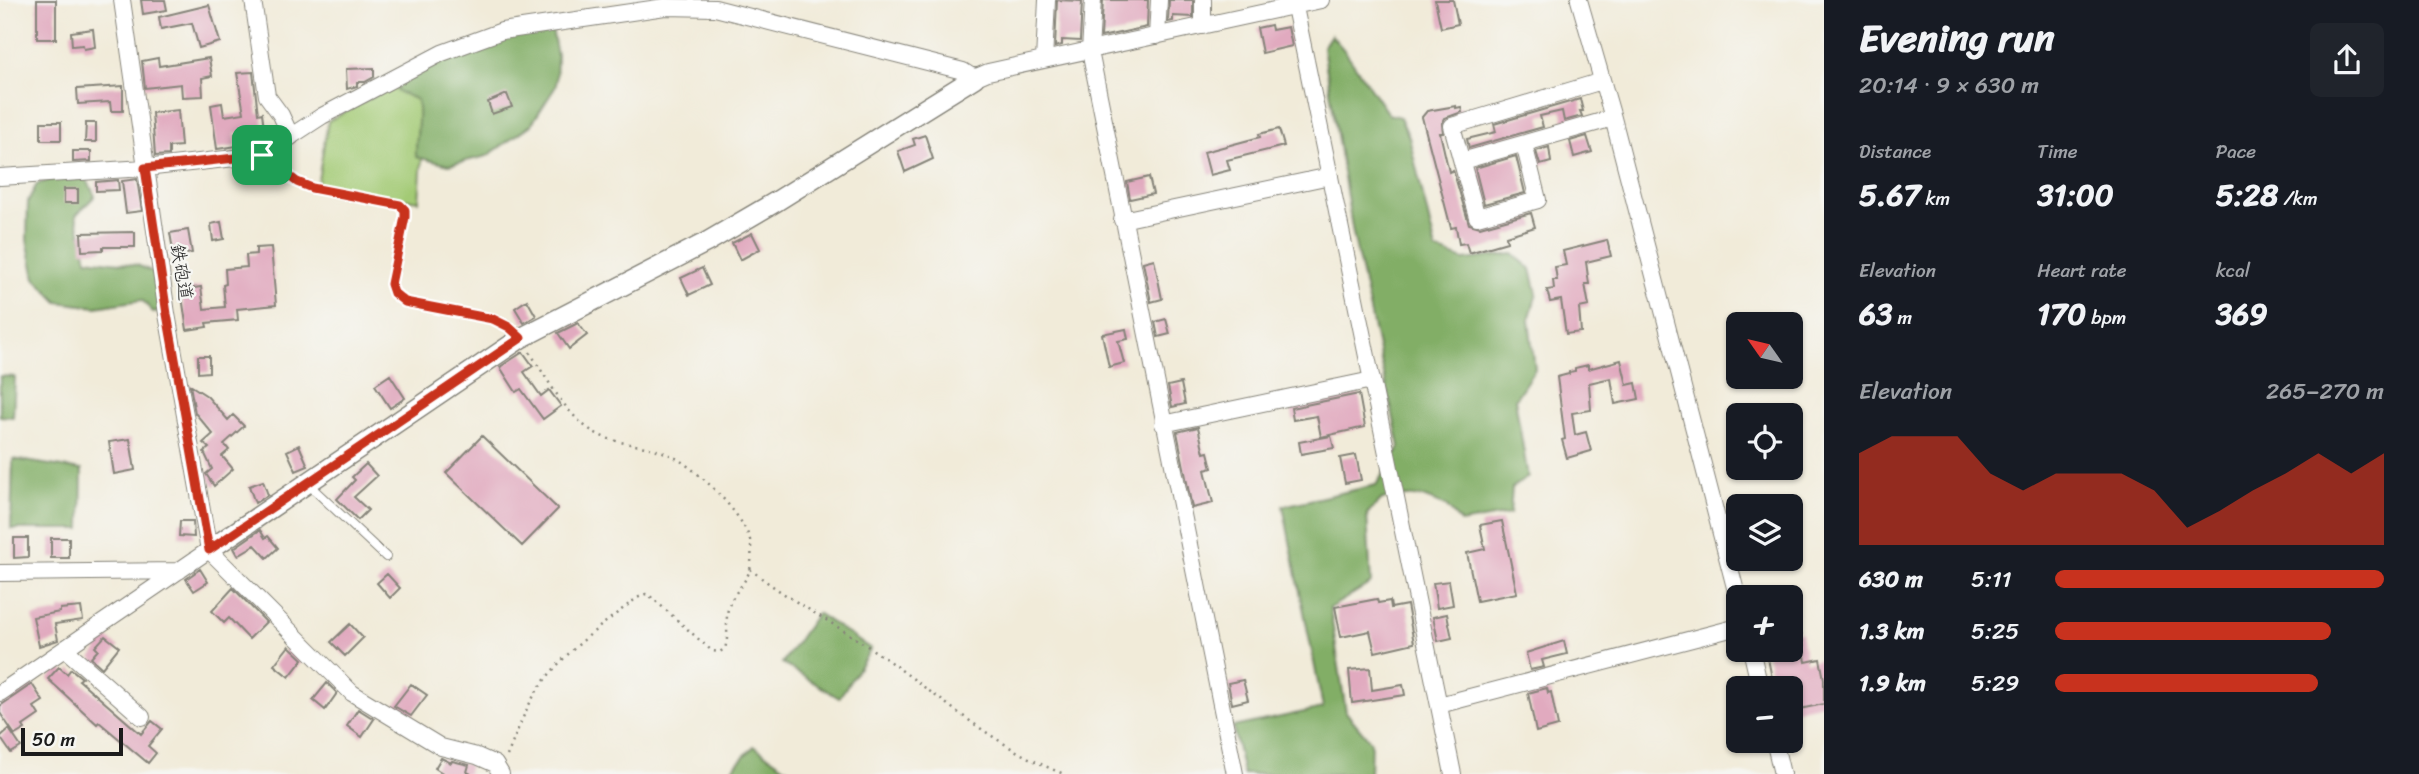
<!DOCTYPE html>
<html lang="en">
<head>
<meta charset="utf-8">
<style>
  :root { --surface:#171b24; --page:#20242c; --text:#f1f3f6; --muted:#9ea1a6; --accent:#c8321e }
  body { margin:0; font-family:Sriracha,"Klee One",sans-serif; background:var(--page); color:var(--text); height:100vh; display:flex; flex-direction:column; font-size:26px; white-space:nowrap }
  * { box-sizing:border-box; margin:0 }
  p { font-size:23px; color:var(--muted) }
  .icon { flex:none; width:38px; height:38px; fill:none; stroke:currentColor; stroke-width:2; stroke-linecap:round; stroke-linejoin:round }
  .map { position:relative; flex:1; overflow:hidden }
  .details { display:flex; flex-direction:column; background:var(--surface); width:595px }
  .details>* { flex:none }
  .needle { width:46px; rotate:304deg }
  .buttons { position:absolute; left:1726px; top:312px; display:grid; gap:14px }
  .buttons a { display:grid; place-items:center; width:77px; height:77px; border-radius:10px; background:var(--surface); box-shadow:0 2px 5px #0004; font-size:35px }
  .scale { position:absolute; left:21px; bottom:18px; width:102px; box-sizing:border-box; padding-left:7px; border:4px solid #1c1c1c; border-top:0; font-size:19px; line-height:24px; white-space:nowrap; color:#1c1c1c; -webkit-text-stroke:5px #f6f6f2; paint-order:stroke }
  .pin { position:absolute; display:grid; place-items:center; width:60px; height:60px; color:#fff; margin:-30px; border-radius:14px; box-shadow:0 4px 10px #0006 }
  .round { display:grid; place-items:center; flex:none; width:74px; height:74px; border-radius:10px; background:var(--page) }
  .overview { display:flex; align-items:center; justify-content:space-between; height:119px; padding:0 35px }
  h1 { font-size:38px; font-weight:700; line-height:52px }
  .metrics { display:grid; grid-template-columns:repeat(3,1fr); gap:10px; height:119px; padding:7px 35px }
  .metrics div { display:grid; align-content:center }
  .metrics b { font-size:30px; font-weight:700 }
  .metrics small { font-size:19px; font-weight:400 }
  .metrics p { font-size:19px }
  .chart { height:196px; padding:14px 35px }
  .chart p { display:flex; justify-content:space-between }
  .chart svg { width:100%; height:126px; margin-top:7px; fill:var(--accent); opacity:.7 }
  ul { padding:0 35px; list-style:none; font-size:23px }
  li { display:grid; grid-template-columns:112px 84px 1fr; align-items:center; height:52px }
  li i { height:18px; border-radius:9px; background:var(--accent) }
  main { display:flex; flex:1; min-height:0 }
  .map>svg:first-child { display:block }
  .green { fill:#a3ca75; stroke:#607348; stroke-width:2 }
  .forest { fill:#82ae66; stroke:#4f6541; stroke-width:2 }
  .building { fill:#e1aabf }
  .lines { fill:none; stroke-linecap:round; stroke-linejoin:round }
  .service-casing { stroke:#86847a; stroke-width:10 }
  .minor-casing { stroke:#86847a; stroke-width:18 }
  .tertiary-casing { stroke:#86847a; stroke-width:22 }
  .path { stroke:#86847a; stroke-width:2.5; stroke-dasharray:2 5; stroke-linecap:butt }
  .service { stroke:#fff; stroke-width:8 }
  .minor { stroke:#fff; stroke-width:16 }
  .tertiary { stroke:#fff; stroke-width:19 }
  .route-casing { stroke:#fff; stroke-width:14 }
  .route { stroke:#c8321e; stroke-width:9 }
  .labels { text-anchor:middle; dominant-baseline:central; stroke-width:5; stroke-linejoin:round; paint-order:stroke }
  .street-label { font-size:19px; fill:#1c1c1c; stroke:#f6f6f2 }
</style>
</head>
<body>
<main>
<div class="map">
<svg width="1824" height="774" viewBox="0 0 1824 774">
  <rect width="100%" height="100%" fill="#f6f6f2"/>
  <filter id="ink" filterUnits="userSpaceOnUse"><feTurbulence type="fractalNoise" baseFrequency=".0143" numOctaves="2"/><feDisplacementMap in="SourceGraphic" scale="14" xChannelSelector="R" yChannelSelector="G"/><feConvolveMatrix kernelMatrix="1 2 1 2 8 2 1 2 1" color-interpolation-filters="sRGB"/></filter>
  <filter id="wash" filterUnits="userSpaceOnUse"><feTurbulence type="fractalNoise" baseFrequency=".00686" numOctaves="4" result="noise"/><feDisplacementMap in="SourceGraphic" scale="28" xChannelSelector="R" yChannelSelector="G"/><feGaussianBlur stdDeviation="1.57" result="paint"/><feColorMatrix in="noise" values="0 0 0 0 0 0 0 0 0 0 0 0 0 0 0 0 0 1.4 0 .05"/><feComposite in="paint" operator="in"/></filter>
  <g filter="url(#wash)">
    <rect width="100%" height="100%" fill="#f1ebd9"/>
    <path class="green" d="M428,67L419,201L317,186L328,121Z"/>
    <path class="forest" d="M552,29L557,55L556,86L531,125L487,156L449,165L416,157C415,138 421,119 417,100L397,91L396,83L445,59L504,37Z
      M1331,35L1345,51L1388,114L1400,117L1409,137L1436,250L1464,260L1513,254L1531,269L1537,293L1529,320L1535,369L1515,399L1528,477L1512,488L1510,514L1461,523L1446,506L1420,496L1382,499L1367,514L1371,583L1330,608L1346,712L1371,742L1370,774H1243L1233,727L1323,708L1283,506L1376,485L1400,447L1353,234L1323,47Z
      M86,178L95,196L76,215L87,259L137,265L156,273L162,311L153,312L142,300L96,307L58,302L35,278L27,240L28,201L37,184L53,179Z
      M0,376L15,377L13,417L0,416Z
      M13,459L82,470L81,529H11Z
      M817,613L871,649L839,698L782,663Z
      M754,746L795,774H727Z"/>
    <g id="blocks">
      <path class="building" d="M37,0H56V39H37Z
        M141,0H165L167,10L143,14Z
        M1057,0L1082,1L1080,41L1062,40V45L1055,47Z
        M1103,0H1148L1147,27L1101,37Z
        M1169,0H1193V17L1173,16V21L1168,22Z
        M1435,0H1453L1458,24L1441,28Z
        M209,5L220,42L199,48L192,23L161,29L159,17Z
        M1271,25L1272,30L1288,27L1292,46L1262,53L1257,28Z
        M93,29L95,47L84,49L83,45L72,46L71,32Z
        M158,58L159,66L209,58L212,76L202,78L203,96L182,97L181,84L145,88L142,61Z
        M374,68V77L365,82H357V86L347,89L346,69Z
        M253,72L258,114L262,113L264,129L235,134L237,146L217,149L211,105L222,103L224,116L244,113L237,73Z
        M123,86V111H111L110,102L78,104L77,89Z
        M507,94L512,107L492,114L488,102Z
        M1580,99L1583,111H1580L1582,116L1564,121L1562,111L1540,116L1543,127L1469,148L1467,139L1496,132L1494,124Z
        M1456,106V108L1461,107L1462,112L1445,118L1442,124L1443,133H1440L1449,172L1453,170L1469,224L1480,227L1531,213L1535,227L1506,236L1507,242L1469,253L1466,243L1459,244L1456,227L1451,228L1422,117L1427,111Z
        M178,110L181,146L169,147V155L155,156L152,113Z
        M41,122H61V140H41Z
        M86,123H96V142H85Z
        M1279,129L1284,146L1227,160L1230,170L1210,175L1204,152L1260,137L1259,134Z
        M925,135L933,159L905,172L898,151L915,145L913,139Z
        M1587,136L1592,152L1574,157L1570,141Z
        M1549,147L1551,162L1540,165L1536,151Z
        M73,151H91V161L73,162Z
        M1516,156L1525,193L1484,204L1475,168Z
        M1149,177L1153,194L1130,199L1127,182Z
        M137,179L142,211L126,213L122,181Z
        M118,180L119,190L96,191V182Z
        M64,189H78V203H64Z
        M221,222L224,239L213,241L211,224Z
        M188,230L192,253L174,256L170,233Z
        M135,232V247H103V250L82,251L81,233Z
        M752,233L760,249L740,260L732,243Z
        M1607,240L1611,256L1586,262L1589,284H1585L1589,306L1579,308L1581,332L1566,334L1561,300L1550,302L1547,290L1554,289L1553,280H1557L1555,267L1566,265L1563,251Z
        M271,247L276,305L237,309L238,320L206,323L207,327L187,330L181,290L201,287L204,309L225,307L223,285L226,284L225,269L247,267L246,255L256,254V248Z
        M1154,259L1162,299L1151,302L1143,262Z
        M702,268L710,285L689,295L681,278Z
        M527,300L536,316L524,323L515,308Z
        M1166,319L1170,334L1158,337L1155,322Z
        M578,323L587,335L569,349L558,333Z
        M1126,329L1128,339L1118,341L1124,363L1109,367L1102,334Z
        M523,352L533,366L524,372L541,396L549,390L561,406L543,419L521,389L516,392L500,367Z
        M198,356H209V372L198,373Z
        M1621,360L1627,385L1636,383L1639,399L1615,404L1611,378L1589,383L1591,410L1572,413L1575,435L1586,432L1591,451L1567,458L1562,440L1565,439L1557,377L1569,374V372L1575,371V368L1588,365V369Z
        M390,375L405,398L390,408L375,385Z
        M1181,383L1185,404L1172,407L1168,386Z
        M190,385L207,396L228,420L233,415L244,426L224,444L229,450L222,456L233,469L214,486L206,474L212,469L204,452L209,448L203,443L213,434L195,413Z
        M1359,394L1365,427L1321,437L1317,416L1293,420L1291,408Z
        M1198,427L1204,453L1208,452L1212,468L1205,470L1213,503L1192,508L1177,432Z
        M482,436L558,509L522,546L446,473Z
        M1331,436L1334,448L1301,454L1299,442Z
        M130,439L135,470L114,474L109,442Z
        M299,445L308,466L296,471L287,451Z
        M1356,455L1361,480L1345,483L1340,458Z
        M366,464L377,476L354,497L368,510L358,520L337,499L355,480L352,477Z
        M263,481L268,495L255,503L249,486Z
        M180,521H193L194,537L179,536Z
        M1502,521L1517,593L1477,601L1467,553L1485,549L1480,525Z
        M260,530L265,538L268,536L278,548L267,558L255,545L238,555L234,548Z
        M14,538H28V557L14,558Z
        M51,538H69V558H51Z
        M200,569L208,582L194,591L186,579Z
        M387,574L400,588L390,598L377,583Z
        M1449,581L1453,605L1437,608L1433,583Z
        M233,588L266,622L249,639L229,618L224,623L212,611Z
        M1377,599L1378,603L1390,601L1391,608L1407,605L1414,643L1375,652L1370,631L1341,637L1335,607Z
        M81,607L83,620L55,624L58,640L39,646L33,617L60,612V609Z
        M1447,614L1452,638L1438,641L1433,617Z
        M350,624L363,638L345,656L331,642Z
        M1801,632L1806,662L1820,659L1824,679V704L1790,711V688H1774L1766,649H1790V634Z
        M105,636L119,647L102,668L91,658L98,650L95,647Z
        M1564,641L1567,654L1542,660L1544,667L1530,670L1526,653Z
        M289,646L303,659L289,677L274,665Z
        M59,667L67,674L71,669L82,678L79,680L141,734L152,721L162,729L148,746L156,753L148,763L99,722L97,724L48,679Z
        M1370,668L1372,690L1403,685L1405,695L1352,703L1349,670Z
        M1243,680L1248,700L1232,704L1228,683Z
        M327,683L337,693L325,710L313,700Z
        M32,684L43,701L34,707L39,715L23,726L25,729L15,735L0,713V706Z
        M411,684L427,695L411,716L394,706Z
        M1547,688L1548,693L1551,692L1558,726L1536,732L1528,693Z
        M358,709L374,719L362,737L347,726Z
        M9,729L21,747L11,753L0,737Z
        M441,758L451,763L452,761L469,765L467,772L471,774H444L435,768Z"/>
    </g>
  </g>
  <g filter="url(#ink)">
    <use href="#blocks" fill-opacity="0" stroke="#86847a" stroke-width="2"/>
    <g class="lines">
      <g class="service-casing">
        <path id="service" d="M308,484L386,557"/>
      </g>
      <g class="minor-casing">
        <path id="minor" d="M122,0L167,314L209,550
          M253,0L267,96L281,115L291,137
          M1093,0L1090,51L1235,774
          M1579,0L1613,118L1738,599
          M1295,7L1453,774
          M1203,26V0
          M1157,36L1159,0
          M1044,60L1047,0
          M1524,144L1538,200L1477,217L1452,126L1602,81
          M1462,161L1613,118
          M0,177L145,168L262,155L322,116L442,53L502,31L665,7L715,8L963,71L974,78L988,72L1321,0
          M1122,220L1330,176
          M1163,424L1372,380
          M209,550L352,693L441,747L477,756L495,764L501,774
          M0,573L179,571
          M65,649L142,717
          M1751,649L1760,688
          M0,693L209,550
          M1439,705L1738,627
          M1774,740L1782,774"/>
      </g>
      <g class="tertiary-casing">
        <path id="tertiary" d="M209,550L521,338L707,242L777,201L974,78"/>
      </g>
      <path class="path" d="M273,166L297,182L312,188L400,205L405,210V217L391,284L394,293L405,302L493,319L510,328
        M750,569C789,601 835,623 876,652C937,694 994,747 1064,774
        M507,756C516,735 524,711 537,691C561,654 602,625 637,598L646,594L650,596L712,651L720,652L725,648C730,635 724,619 729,606C733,593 747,582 750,569C752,561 752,544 749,537C740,511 694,465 668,454C643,443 616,446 592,431C565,414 547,378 529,351"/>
      <use href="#service" class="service"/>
      <use href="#minor" class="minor"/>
      <use href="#tertiary" class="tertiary"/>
    </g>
  </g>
  <g class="lines" filter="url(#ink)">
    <g class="route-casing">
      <path id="route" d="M262,155L297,182L312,188L400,205L405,210V217L391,284L394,293L405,302L493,319L509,327L521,338L209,550L167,314L145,168Z"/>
    </g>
    <use href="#route" class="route"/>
  </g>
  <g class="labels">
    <g class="street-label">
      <text transform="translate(182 272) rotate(81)">鉄砲道</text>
    </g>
  </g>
</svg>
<div class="buttons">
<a><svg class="needle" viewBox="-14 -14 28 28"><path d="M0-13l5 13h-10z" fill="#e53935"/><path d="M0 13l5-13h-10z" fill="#9ea1a6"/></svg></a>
<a><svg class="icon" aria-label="locate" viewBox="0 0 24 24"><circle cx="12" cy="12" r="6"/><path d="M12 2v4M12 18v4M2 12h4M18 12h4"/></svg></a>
<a><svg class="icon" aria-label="layers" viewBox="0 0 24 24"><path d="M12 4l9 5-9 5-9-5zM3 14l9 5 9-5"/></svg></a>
<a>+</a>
<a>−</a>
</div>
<div class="scale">50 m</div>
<div class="pin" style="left:262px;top:155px;background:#1e9e55"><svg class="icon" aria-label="arrive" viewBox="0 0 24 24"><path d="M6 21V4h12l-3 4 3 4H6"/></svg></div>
</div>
<section class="details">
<div class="overview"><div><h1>Evening run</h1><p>20:14 · 9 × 630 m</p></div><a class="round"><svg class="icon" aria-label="share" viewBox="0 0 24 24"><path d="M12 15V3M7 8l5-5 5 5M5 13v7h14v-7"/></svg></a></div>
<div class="metrics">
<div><p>Distance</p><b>5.67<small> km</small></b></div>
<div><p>Time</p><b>31:00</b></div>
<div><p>Pace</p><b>5:28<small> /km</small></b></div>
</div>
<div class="metrics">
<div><p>Elevation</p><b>63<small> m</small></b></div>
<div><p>Heart rate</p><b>170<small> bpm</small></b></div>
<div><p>kcal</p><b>369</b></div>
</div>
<div class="chart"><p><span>Elevation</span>265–270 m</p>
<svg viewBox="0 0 160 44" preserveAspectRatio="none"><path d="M0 44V12L10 6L20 6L30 6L40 19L50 25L60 19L70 19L80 19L90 25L100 38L110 32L120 25L130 19L140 12L150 19L160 12V44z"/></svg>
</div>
<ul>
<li><b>630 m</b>5:11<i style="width:100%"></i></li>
<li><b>1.3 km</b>5:25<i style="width:84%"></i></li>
<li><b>1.9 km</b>5:29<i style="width:80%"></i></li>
</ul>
</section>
</main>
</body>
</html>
